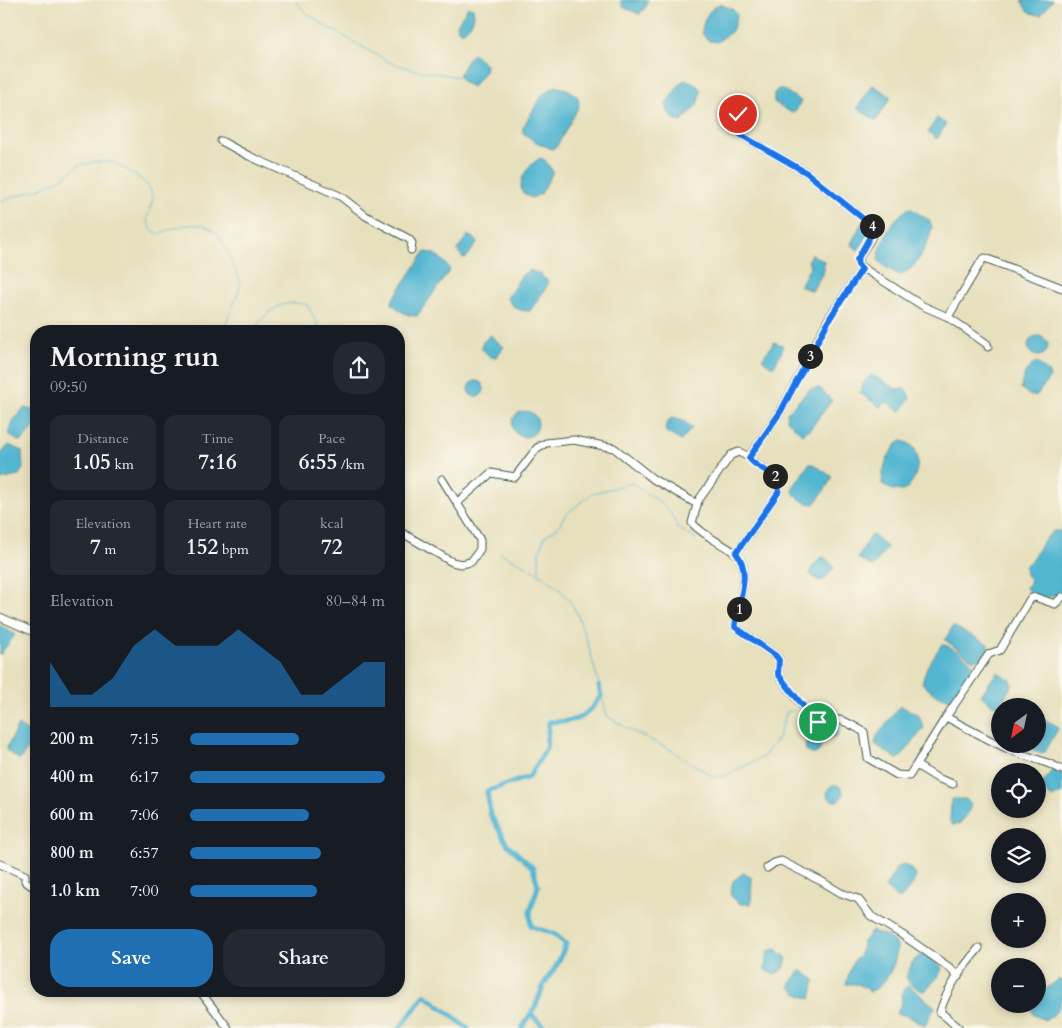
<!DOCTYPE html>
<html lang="en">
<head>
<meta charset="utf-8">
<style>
  :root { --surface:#171b24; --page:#242831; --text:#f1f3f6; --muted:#9ea1a6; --accent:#1f6fb2 }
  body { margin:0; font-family:Cardo,serif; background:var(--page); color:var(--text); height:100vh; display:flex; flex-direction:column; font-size:19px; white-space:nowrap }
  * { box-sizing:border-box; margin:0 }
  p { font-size:16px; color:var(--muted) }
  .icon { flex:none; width:28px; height:28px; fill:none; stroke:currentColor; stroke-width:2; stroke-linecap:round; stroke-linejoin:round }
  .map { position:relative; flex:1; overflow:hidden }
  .details { position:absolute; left:30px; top:325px; width:375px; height:672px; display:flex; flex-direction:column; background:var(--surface); border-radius:20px; box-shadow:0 2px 8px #0003 }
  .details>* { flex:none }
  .needle { width:32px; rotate:213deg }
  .controls { position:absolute; left:991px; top:698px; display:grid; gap:10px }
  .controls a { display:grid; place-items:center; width:55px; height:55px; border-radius:50%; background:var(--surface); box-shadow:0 2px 8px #0003; font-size:25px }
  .pin { position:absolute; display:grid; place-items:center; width:42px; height:42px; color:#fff; margin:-21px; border:2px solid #fff; border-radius:50%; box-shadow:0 1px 5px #0007 }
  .km { position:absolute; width:25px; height:25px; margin:-12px; border-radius:50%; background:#222; color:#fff; font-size:14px; line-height:25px; text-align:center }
  .round { display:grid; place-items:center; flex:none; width:52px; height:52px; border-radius:20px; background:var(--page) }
  .overview { display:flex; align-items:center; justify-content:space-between; height:85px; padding:0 20px }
  h1 { font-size:28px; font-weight:800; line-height:38px }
  .stats { display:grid; grid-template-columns:repeat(3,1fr); gap:8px; height:85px; padding:5px 20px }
  .stats div { display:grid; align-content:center; border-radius:12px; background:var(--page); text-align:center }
  .stats b { font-size:21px; font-weight:800 }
  .stats small { font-size:14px; font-weight:400 }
  .stats p { font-size:14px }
  .chart { height:140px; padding:10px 20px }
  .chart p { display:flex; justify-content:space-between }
  .chart svg { width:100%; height:90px; margin-top:5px; fill:var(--accent); opacity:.7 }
  .cta { display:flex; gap:10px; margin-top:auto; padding:10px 20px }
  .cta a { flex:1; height:58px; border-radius:20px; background:var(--accent); color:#fff; font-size:20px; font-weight:800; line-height:58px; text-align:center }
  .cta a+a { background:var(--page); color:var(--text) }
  ul { padding:0 20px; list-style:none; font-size:16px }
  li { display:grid; grid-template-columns:80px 60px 1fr; align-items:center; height:38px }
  li i { height:12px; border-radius:6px; background:var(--accent) }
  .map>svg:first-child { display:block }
  .water { fill:#52b6d1; stroke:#387a82 }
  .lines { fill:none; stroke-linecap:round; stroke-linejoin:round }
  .stream { stroke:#52b6d1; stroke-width:1 }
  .canal { stroke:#52b6d1; stroke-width:5 }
  .minor-casing { stroke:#3d5549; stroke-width:9 }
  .minor { stroke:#fff; stroke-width:7 }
  .route-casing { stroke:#fff; stroke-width:10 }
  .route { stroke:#1a73e8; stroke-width:6 }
</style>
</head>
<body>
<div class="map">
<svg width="1062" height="1028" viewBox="0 0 1062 1028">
  <rect width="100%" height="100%" fill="#fbf7ec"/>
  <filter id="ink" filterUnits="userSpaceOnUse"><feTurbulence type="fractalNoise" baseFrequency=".02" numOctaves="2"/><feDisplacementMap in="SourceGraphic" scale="10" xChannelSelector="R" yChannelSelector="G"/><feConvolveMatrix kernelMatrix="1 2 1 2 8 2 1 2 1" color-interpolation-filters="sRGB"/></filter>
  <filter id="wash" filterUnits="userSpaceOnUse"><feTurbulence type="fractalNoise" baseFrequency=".0096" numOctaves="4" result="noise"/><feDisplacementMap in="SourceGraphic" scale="20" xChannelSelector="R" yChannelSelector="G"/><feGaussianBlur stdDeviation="1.12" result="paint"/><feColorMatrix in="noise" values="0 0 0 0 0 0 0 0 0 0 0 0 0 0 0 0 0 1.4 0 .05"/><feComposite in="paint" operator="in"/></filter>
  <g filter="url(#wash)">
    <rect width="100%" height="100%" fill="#e7e0bd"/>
    <path class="water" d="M621,0H648C647,6 644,10 639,14L623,7Z
      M1022,0H1053L1041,15C1031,15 1024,9 1022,0Z
      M720,4L732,9L737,15L732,31L717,42L709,41L702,34C702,22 708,8 720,4Z
      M468,7L473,8C476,19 471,26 462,32L458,29L457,24Z
      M474,54L486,65L485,71L472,87L463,82L459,75L468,58Z
      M685,80L693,82L701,90L698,103L682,122C671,119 668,114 666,104L681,82Z
      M873,85L891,97L876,121L857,108Z
      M556,86L569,90L578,97L579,106L557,146L552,149L536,142L523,133V127L543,94Z
      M778,89H782L801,101L796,111L792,113L774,102V93Z
      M937,118L946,124L937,139L928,132Z
      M540,158L545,160L553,172L541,194L531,198L522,192C518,178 528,166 540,158Z
      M910,208L929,220L932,227C929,244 917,269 900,275L885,267L878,260C881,241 892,217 910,208Z
      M862,222L868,229L869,234L858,250L851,244Z
      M468,235L476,240L477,243L467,257L463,258L457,250Z
      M425,252C436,252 445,261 450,270L417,316C407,317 399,310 392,304L393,299Z
      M811,254L824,261V271L812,291L800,286L810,267L808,260Z
      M530,270L539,274L548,281L546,288L530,311C519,311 513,308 507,298L522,275Z
      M490,335L504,347L496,357H490L482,349V343Z
      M1028 346a10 10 0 1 1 20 0a10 10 0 1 1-20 0Z
      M774,342L782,345L783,349L774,366H770L762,359Z
      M1037,363L1048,372L1050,377L1037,395L1030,396L1021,388C1022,379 1027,366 1037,363Z
      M872,375L896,389H906L910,398L902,410L899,411L887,402L880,407L860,393C863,385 864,379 872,375Z
      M468 389a8 8 0 1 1 16 0a8 8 0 1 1-16 0Z
      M820,388L832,400L810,429L802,434L787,420V413L810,389Z
      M24,408L36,411V425L23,440L18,441L8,434L12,422Z
      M512 424a13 13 0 1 1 26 0a13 13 0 1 1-26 0Z
      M671,418L682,420L692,428L681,441L666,432L665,426Z
      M900,441C926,442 920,481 903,491L892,490L882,484C883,466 887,454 900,441Z
      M9,445L22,451L23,469L18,476L0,480V455Z
      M809,464H813L831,476V480L815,504C805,504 795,498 792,489Z
      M1054,531H1062V591C1054,599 1031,600 1026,587L1030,584L1031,580L1026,575L1025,566C1037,557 1039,541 1054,531Z
      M873,535L887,547L873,567L858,558L870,536Z
      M824,557L834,567L823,581L817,580L810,574L811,569L820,558Z
      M0,625L15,635L0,655Z
      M953,626L988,644V650L981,658L973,660L945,640Z
      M942,644C955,648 969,658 976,669L953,699C940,699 930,692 922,683L927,667Z
      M997,672L1011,680L1012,685L1000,705H993L981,695Z
      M900,706L918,714L924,728L901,757L897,759L875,744L877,736Z
      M831,719L839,723V728L836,737L825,739C819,731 824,724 831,719Z
      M1042,719L1056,725L1058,729L1045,752C1037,754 1030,751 1027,744H1038V721Z
      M18,725L35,737L20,760L6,750Z
      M805 746a8 8 0 1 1 16 0a8 8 0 1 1-16 0Z
      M1052,770L1062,774V793L1052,798L1043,790L1042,784Z
      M827 793a8 8 0 1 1 16 0a8 8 0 1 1-16 0Z
      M951,799H966L971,804L968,814L959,824L952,825L950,822Z
      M904,865L910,868L916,875L913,884L901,898H897L885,887L897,867Z
      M743,873L752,878L751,904H740L730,895L733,881Z
      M872,931L887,936L897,945C897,962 887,986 869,992L868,989L858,984H846L852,963L860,955L862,943Z
      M776,949L787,958L784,968L775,975L765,970L768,951Z
      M921,955H926L942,968L939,976L924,992L910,984L906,977L913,961Z
      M801,970L815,980L811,999L796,993L789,986Z
      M1058,980H1062C1062,998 1062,1013 1045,1020L1034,1015L1030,1007L1032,1004H1038C1038,992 1049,987 1058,980Z
      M908,985L935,1007L925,1026L906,1015L896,1014L902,1002L901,993Z"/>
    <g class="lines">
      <path class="stream" d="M295,0L305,12L324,25L389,62L411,69L459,77
        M0,201L39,189L59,180L79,165L94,162H113L134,174L149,186L153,198L147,219L151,229L158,234C197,218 217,219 232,262C234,268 240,278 240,284C240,292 226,321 223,331
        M253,331C267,311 281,298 307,305L317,322L318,331
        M500,553C524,565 552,577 569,600C585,620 599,688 607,716L628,729L671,750L714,777L724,776L763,757L778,738L786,713L794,710
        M539,572V553L545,536L557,528L566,514L593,493L632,483C651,499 669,501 677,528L696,539"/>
      <path class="canal" d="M531,1014L545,1028
        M400,1028L425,995L468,1028
        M522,1028L536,1005L544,984L557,965L566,944L554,934L531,926L530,912L538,886L533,868L507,844L490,814L487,791L529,777L546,749L549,722C577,721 584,721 601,696L599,686"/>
    </g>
  </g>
  <g filter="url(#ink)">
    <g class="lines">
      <g class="minor-casing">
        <path id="minor" d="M746,102L733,124L741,135L807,173L872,226C876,241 857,251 858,265L923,306L948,317L982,260L985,258L1062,288
          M221,141L249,156L340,196L366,216L409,239L412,243L411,250
          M948,317L987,344L988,347
          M749,457L739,452L731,455L698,501L692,523C704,536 719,542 734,552C754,565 737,609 735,627L776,656L779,659L778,674L803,707L818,722C835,714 849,723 864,732L868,758L897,775L909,776L916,765L937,778L953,784
          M458,502L491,473L515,477L537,448L546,443L574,440L614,448L653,479L697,504
          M399,531L452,562L461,564L471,562L480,549V540L442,479
          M736,553L778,493C783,471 758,472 749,457L781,411L829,318L862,269
          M0,617L36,633
          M946,717L989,654L1000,650L1030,599L1035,597L1055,604L1062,597
          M916,765L946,717C967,728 987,739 1008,749C1026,757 1045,760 1062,770
          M0,864L25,875V881L36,889
          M767,868L774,863L781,861L821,881L841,893L858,899L871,916L901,934L950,968L958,977
          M200,991L228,1028
          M959,1028L940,1012C947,988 963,967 979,948"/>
      </g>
      <use href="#minor" class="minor"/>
    </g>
  </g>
  <g class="lines" filter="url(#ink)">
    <g class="route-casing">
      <path id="route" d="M738,114L733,124L741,135L807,173L872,226L873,231L857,260L858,265L862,269L830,318L781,411L749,458C758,472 783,471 778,493L736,553C753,571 737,606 735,627L776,656L779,660L778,674L803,706L818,722"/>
    </g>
    <use href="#route" class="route"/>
  </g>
</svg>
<div class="controls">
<a><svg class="needle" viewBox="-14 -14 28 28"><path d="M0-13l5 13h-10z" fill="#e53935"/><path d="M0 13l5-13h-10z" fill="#9ea1a6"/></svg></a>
<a><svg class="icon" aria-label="locate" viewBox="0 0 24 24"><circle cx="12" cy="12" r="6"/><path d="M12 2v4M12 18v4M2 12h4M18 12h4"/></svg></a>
<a><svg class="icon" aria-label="layers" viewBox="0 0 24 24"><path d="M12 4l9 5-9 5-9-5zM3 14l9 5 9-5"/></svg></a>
<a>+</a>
<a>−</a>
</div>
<div class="pin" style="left:818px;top:722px;background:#1e9e55"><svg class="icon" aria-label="arrive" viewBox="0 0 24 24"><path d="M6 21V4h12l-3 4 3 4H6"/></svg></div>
<div class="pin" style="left:738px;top:114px;background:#d93025"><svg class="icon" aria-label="check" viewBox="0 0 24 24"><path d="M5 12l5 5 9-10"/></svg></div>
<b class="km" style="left:739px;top:609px">1</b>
<b class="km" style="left:775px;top:476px">2</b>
<b class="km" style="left:810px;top:356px">3</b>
<b class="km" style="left:872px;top:226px">4</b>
<section class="details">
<div class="overview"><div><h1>Morning run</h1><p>09:50</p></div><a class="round"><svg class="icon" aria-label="share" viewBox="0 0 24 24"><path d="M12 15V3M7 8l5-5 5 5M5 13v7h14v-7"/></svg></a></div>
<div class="stats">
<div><p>Distance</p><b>1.05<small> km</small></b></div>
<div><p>Time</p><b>7:16</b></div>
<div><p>Pace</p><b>6:55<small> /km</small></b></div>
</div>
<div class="stats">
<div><p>Elevation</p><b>7<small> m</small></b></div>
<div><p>Heart rate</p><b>152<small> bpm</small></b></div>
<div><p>kcal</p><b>72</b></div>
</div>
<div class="chart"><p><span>Elevation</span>80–84 m</p>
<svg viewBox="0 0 160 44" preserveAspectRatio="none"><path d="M0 44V22L10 38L20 38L30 30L40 14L50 6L60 14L70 14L80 14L90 6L100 14L110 22L120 38L130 38L140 30L150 22L160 22V44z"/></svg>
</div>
<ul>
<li><b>200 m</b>7:15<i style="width:56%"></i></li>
<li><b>400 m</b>6:17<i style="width:100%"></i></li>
<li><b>600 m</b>7:06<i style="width:61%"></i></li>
<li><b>800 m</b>6:57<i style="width:67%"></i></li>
<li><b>1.0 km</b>7:00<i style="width:65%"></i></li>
</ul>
<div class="cta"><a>Save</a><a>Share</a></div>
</section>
</div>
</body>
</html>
